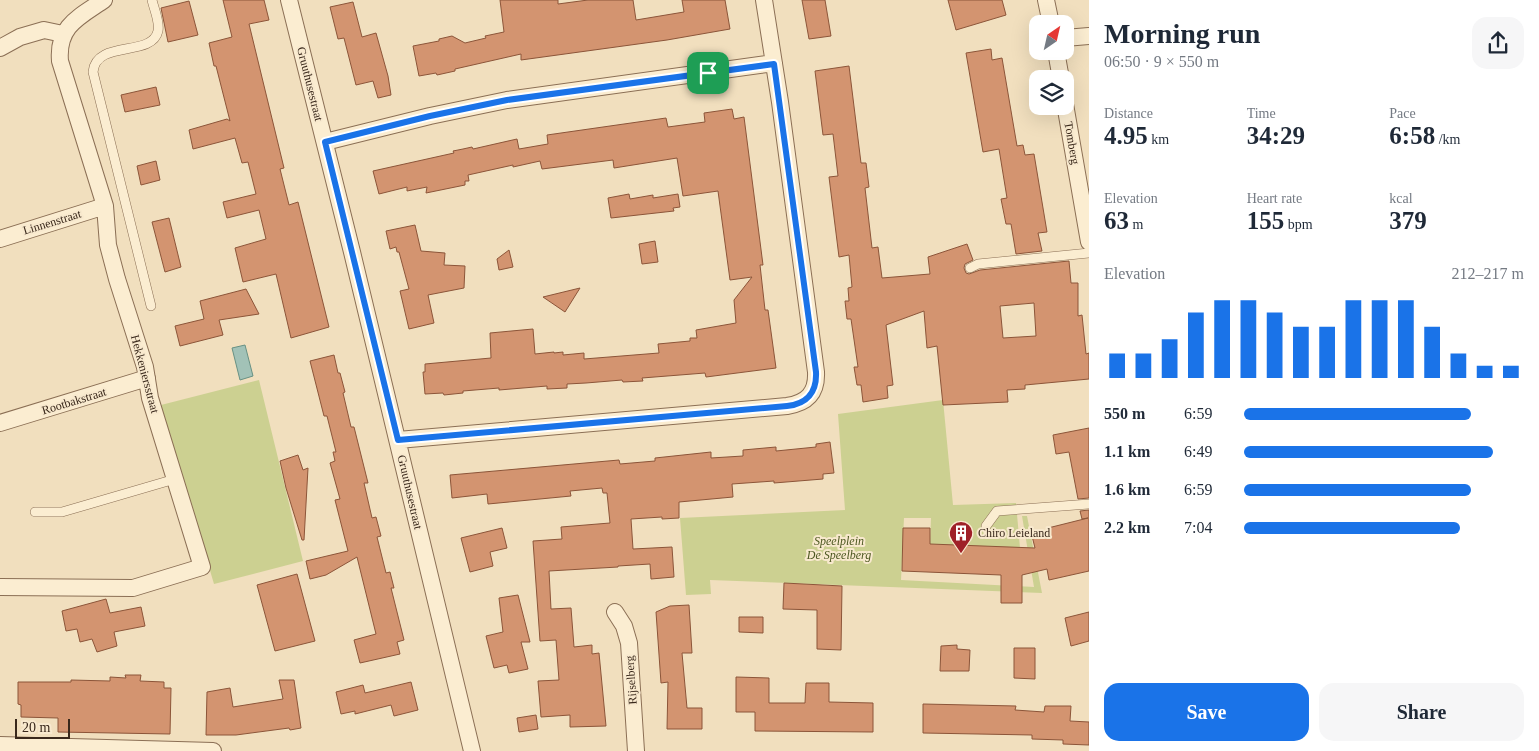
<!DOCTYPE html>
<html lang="en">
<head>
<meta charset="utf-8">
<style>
  :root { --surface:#fff; --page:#f6f6f7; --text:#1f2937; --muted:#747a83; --accent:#1a73e8 }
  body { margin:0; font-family:Georgia,serif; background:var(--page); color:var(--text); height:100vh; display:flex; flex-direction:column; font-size:19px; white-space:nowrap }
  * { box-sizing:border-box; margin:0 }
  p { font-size:16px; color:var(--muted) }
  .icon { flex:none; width:28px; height:28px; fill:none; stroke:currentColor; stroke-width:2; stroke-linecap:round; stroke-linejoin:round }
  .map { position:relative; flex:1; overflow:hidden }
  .drawer { display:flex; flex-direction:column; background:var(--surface); width:450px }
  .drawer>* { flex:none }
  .needle { width:32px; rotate:34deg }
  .buttons { position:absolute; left:1029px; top:15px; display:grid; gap:10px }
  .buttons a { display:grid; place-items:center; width:45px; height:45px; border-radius:10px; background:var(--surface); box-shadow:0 5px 20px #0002; font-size:25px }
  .scale { position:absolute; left:15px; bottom:12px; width:55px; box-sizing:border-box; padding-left:5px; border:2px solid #39281b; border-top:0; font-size:14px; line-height:18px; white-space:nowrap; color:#39281b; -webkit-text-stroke:4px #f8e9ce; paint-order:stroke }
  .pin { position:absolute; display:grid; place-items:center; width:42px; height:42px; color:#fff; margin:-21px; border-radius:10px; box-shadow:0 2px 8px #0006 }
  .round { display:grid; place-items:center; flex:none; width:52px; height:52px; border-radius:15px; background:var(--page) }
  .head { display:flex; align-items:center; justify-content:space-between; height:85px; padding:0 15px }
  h1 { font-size:28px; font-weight:800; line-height:38px }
  .metrics { display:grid; grid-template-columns:repeat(3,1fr); gap:8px; height:85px; padding:5px 15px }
  .metrics div { display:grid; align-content:center }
  .metrics b { font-size:25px; font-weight:800 }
  .metrics small { font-size:14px; font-weight:400 }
  .metrics p { font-size:14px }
  .chart { height:140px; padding:10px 15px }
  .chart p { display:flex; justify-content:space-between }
  .chart svg { width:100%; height:90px; margin-top:5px; stroke:var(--accent); stroke-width:6 }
  .primary-button { display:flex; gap:10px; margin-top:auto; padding:10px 15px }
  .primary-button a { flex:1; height:58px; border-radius:15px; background:var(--accent); color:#fff; font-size:20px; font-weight:800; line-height:58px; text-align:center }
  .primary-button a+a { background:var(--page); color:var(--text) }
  ul { padding:0 15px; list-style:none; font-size:16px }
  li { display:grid; grid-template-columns:80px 60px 1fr; align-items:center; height:38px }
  li i { height:12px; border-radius:6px; background:var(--accent) }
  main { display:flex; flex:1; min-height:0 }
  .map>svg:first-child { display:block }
  .green { fill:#ccd091 }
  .water { fill:#a2c2b7; stroke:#689184 }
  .building { fill:#d39470; stroke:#8c5539; fill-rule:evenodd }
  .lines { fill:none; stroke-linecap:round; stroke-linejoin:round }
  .service-casing { stroke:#8b6f55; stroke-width:10 }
  .minor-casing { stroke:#8b6f55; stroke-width:18 }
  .service { stroke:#fbedd1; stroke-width:9 }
  .minor { stroke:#fbedd1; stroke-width:16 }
  .route-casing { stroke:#fff; stroke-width:10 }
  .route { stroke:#1a73e8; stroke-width:6 }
  .labels { text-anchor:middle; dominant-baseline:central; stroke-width:4; stroke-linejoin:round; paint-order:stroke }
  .street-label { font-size:12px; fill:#39281b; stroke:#f8e9ce }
  .poi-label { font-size:12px; fill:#39281b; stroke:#f8e9ce; text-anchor:start }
  .park-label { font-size:12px; font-style:italic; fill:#4c5720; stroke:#f8e9ce }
</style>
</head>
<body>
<main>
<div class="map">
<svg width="1089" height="751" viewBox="0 0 1089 751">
  <rect width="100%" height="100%" fill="#f1dfbe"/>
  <path class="green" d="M259,380L303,561L214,584L161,405Z
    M943,400L953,505L1016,503L1020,548L930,544L931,518H904L901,580L1034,587L1022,516H1027L1042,593L710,580L711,594L686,595L680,518L845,510L838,414Z"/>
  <path class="water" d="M245,345L253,376L240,380L232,348Z"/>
  <path class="building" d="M223,0H264L269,20L249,24L284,168L280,169L289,205L298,202L329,327L291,338L276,274L243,282L235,248L266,239L259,210L227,218L223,202L256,194L248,162L242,163L235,138L193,149L189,130L227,119L230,121L216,66H214L209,43L232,37Z
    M500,0H558V4L588,0H633L636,20L684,12L682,0H725L730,29L667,40L521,60V54L455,69V71L437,75L436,73L419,76L413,46L439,41V39L452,36L465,43L486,38L485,36L504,32Z
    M802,0H825L831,36L809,39Z
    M948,0H1002L1006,15L956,30Z
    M189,1L198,35L168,42L161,8Z
    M353,2L362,37L376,33L388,76L391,95L378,98L373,81L356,85L344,38L338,39L330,7Z
    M991,49L992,60L1002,58L1017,146L1023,145L1025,155L1034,154L1047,232L1038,233L1042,251L1016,254L1011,224H1006L1001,199L1007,198L999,149L983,152L966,53Z
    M849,66L861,163H866L869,187L865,188L872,248L878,247L882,278L930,274L928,257L967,244L973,260L965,264L964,268L966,273L969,274L980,270L1069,261L1071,283H1078V316L1082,315L1086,354L1089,353V379L1025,385V389L1007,390L1008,402L943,405L937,346L927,348L924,311L886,325L893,385L887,386L888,398L863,402L861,385H857L854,367H858L851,319H847L845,301H849L848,288L852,287L849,255L839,257L829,177L838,176L833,134L823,135L815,71ZM1034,303L1036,336L1003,338L1000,306Z
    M156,87L160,105L125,112L121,95Z
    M732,109L734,119L744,117L763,265H760L765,310H768L776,368L706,377L705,373L642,378L643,381L623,382L622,380L586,383L567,384V388L547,389V386L499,390V388L463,391V393L444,395L443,393L425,394L423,372H425V364L491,358L490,333L533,329L535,354L554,352V353L563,352V355L584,353V359L659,353L658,344L690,341V338H697L696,330L736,323L734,300L752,277L730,280L718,191L683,196L677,158L614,168L613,160L542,169L540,161L513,167V165L468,175L469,181H465V185L426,193L427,187L407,191V187L379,194L373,171L454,153L453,151L463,149L472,147L473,149L517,139L519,149L548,144L547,135L666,118L668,127L705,122L704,113Z
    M156,161L160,180L141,185L137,166Z
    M629,194L630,199L653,195V198L678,194L680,207L673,208L674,211L611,218L608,198Z
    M169,218L181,267L165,272L152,222Z
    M415,225L421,251L445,253L444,265L465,266L464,288L428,295L434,323L409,329L400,291L409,289L399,252H397L396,247L390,249L386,231Z
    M655,241L658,262L642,264L639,244Z
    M509,250L513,267L499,270L497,259Z
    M580,288L565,312L543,297Z
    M246,289L259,314L219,320L223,335L180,346L175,326L204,319L200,301Z
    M334,355L338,373H340L345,392L343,393L351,427H354L368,483H364L372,518L376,517L381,536L377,537L386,573L390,572L394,588H391L404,640L397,642L400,654L360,663L354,640L376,634L357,557L326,575L310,579L306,561L348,551L335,500L340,499L330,463L335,461L333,452H336L327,416H324L310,361Z
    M1089,428V498L1078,499L1069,452L1056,454L1053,435Z
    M830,442L834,473L823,474V479L774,483V481L732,484L733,497L679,502V518L662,519V517L631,519L633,549L672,547L674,577L651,579L650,564L618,566V567L549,571L551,609L571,608L574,647L592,645V654L599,653L606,726L570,727V715L541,717L538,681L559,680L556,640L540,641L533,541L562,539L561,527L610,523L607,493H603L602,488L570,491L571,496L488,504L487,494L452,498L450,475L619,460L620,464L655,461V458L711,452V458L743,456V450L776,447V451L816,447V444Z
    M298,455L303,470L308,468L304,540H302L286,488L280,461Z
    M1089,510V571L1049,580L1047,569L1022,575V603H1001V575L902,571L903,528H930V544L1035,548L1032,536L1049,533L1048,528L1088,518L1082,519L1080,511Z
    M502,528L507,548L490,552L493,566L470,572L461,538Z
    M297,574L315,641L275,651L257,585Z
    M784,583L842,586L841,650L817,649V610L783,609Z
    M518,595L530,642H521L528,669L509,673L507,665L494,668L486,636L503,632L499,598Z
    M106,599L110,613L141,607L145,626L114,632L117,646L97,652L92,639L80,642L77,629L66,631L62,611Z
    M689,605L692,653H682L687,708H702V729H667L668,682L661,683L656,612L670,606Z
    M1089,612V641L1071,646L1065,618Z
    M739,617H763V633L739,632Z
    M957,645V649L970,650L969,671H940L941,646Z
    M1014,648H1035V679L1014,678Z
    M125,675H141L140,681L164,682V688H171L170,734L58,732V718L21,717V705L18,704V682H71V680L110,681V677L126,678Z
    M736,677L769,678V703H805L806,683H829V702L873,703V732L755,731V712H736Z
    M279,680H294L301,728L290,730L289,728L236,735H206L207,692L230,688L233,707L283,699Z
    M411,682L418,710L394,716L391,705L355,714V711L341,714L336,692L363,685L365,693Z
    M923,704L1016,706L1015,710L1044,712L1045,706H1071L1070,721L1089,722V745L1063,744V740L1032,739V735L923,733Z
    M536,715L538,729L519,732L517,718Z"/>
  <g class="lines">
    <g class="service-casing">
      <path id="service" d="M970,268L978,264L1089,253
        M151,306L93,72C96,39 152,58 158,31C160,22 154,9 152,0
        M35,512H62L175,479
        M986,526L997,511L1089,504"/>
    </g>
    <g class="minor-casing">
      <path id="minor" d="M289,0L352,252L472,751
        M1046,0L1051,24
        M1065,38L1089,36
        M0,48L20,37L44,30L63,34
        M1056,51L1061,79
        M1065,104L1089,242
        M325,142L430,116L507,100L774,63
        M0,239L105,206
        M0,423L147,378
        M398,440L787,406C807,403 817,393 816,372L780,102L764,0
        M0,587L133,588L202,567L150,398L145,367L117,279L108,245L105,206L60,61C57,26 79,17 104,0
        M615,612L624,626L629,643L636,751
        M0,745L213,751"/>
    </g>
    <use href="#service" class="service"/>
    <use href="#minor" class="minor"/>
  </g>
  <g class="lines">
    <g class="route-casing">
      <path id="route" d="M774,64L816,372C817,392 807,404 787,406L398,440L325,142L430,116L507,100Z"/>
    </g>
    <use href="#route" class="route"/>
  </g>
  <defs>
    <g id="building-pin" transform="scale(1.25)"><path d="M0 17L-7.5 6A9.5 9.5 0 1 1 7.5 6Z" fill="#9f2028" stroke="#f8e9ce"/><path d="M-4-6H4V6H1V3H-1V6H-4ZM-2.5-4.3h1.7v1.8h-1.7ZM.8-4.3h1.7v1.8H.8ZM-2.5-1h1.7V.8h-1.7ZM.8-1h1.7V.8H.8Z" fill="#fff"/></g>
  </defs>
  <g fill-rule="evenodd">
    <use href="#building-pin" x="961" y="533"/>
  </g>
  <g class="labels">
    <g class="street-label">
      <text transform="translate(310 84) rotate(76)">Gruuthusestraat</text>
      <text transform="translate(1072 143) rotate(80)">Tomberg</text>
      <text transform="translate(52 222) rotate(-17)">Linnenstraat</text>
      <text transform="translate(145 374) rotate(75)">Hekkeniersstraat</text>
      <text transform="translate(74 401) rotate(-17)">Rootbakstraat</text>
      <text transform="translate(410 492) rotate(77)">Gruuthusestraat</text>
      <text transform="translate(631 680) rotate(-94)">Rijselberg</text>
    </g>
    <g class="poi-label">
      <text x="978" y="533">Chiro Leieland</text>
    </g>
    <g class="park-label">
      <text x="839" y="541">Speelplein<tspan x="839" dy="14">De Speelberg</tspan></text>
    </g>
  </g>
</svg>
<div class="buttons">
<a><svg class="needle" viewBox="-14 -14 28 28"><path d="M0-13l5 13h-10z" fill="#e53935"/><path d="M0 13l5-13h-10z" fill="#747a83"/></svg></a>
<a><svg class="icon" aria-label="layers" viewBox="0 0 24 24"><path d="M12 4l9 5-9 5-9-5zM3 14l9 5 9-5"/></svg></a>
</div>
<div class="scale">20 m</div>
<div class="pin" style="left:708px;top:73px;background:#1e9e55"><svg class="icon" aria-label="arrive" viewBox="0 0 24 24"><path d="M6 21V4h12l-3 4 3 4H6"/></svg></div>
</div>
<section class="drawer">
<div class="head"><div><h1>Morning run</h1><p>06:50 · 9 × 550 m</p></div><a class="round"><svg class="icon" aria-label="share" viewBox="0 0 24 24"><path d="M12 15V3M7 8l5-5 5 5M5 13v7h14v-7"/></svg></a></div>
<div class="metrics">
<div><p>Distance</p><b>4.95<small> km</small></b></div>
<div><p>Time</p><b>34:29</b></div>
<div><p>Pace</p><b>6:58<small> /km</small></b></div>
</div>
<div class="metrics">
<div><p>Elevation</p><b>63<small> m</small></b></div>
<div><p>Heart rate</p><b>155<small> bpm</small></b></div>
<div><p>kcal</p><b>379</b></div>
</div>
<div class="chart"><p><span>Elevation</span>212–217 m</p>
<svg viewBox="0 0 160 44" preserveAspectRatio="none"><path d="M5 44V32M15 44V32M25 44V25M35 44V12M45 44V6M55 44V6M65 44V12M75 44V19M85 44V19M95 44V6M105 44V6M115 44V6M125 44V19M135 44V32M145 44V38M155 44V38"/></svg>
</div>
<ul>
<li><b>550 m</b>6:59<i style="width:81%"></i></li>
<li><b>1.1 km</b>6:49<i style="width:89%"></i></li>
<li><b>1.6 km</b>6:59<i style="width:81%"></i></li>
<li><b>2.2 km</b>7:04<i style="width:77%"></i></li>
</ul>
<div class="primary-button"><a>Save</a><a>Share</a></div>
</section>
</main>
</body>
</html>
